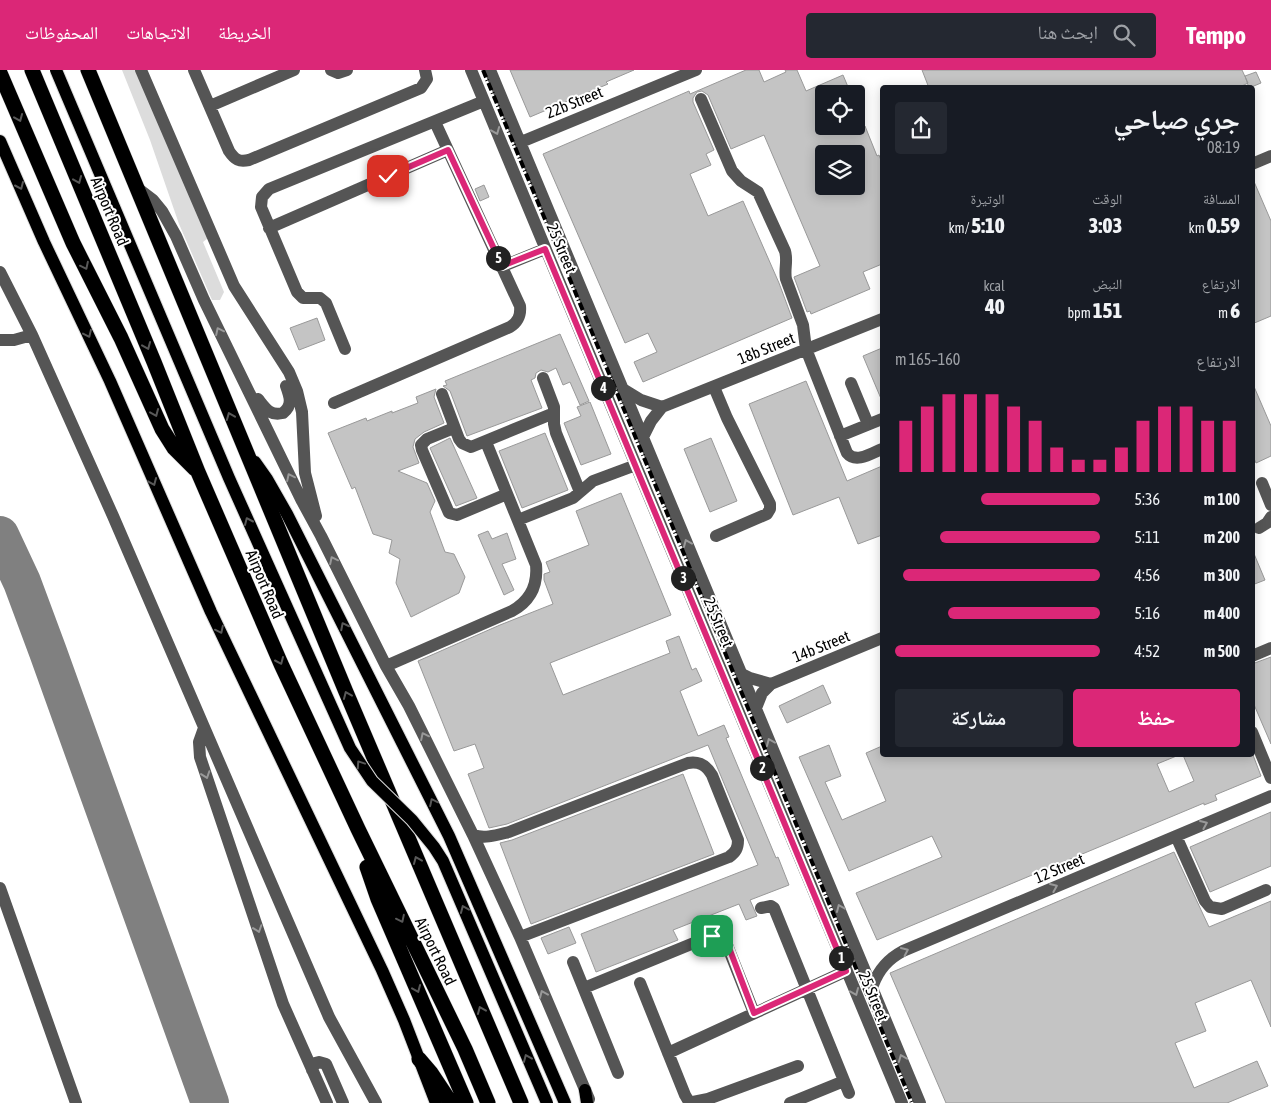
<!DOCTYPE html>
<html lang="ar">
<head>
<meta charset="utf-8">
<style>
  :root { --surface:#171b24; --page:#242831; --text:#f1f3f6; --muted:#9ea1a6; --accent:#db2777 }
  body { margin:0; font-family:"Asap Condensed","Noto Naskh Arabic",sans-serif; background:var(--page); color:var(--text); direction:rtl; height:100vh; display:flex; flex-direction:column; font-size:19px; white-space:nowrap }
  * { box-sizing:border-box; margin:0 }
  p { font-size:16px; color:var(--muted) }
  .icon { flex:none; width:28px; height:28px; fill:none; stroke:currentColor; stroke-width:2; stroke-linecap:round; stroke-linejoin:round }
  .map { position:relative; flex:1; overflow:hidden; direction:ltr }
  .side { position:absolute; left:880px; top:15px; width:375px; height:672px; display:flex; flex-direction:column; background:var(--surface); border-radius:5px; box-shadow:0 2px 12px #0003; direction:rtl }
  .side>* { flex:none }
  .tools { position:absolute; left:815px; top:15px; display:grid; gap:10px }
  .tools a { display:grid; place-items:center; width:50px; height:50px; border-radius:5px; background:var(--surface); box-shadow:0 2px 12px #0003; font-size:25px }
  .pin { position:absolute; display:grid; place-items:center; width:42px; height:42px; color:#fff; margin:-21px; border-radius:10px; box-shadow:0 2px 8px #0006 }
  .km { position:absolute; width:25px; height:25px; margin:-12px; border-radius:50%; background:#222; color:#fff; font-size:14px; line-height:25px; text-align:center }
  .round { display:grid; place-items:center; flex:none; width:52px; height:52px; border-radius:5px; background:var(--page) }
  .summary { display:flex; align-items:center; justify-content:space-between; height:85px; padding:0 15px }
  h1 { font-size:28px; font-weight:800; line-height:38px }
  .figures { display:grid; grid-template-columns:repeat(3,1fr); gap:8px; height:85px; padding:5px 15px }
  .figures div { display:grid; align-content:center }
  .figures b { font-size:21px; font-weight:800 }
  .figures small { font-size:14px; font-weight:400 }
  .figures p { font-size:14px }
  .chart { height:140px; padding:10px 15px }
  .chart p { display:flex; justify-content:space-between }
  .chart svg { width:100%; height:90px; margin-top:5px; stroke:var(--accent); stroke-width:6 }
  .button { display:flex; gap:10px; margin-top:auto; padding:10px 15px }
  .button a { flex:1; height:58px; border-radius:5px; background:var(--accent); color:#fff; font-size:20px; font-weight:800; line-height:58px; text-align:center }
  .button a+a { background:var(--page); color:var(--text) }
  ul { padding:0 15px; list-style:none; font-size:16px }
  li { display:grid; grid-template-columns:80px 60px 1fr; align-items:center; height:38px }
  li i { height:12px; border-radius:6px; background:var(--accent) }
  header { display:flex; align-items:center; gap:30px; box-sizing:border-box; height:70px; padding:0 25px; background:var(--accent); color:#fff }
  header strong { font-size:24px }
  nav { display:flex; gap:28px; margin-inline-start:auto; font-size:18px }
  .search { width:350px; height:45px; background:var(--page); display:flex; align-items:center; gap:12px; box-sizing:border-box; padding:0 18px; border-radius:5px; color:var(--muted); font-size:19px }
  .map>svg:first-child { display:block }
  .green { fill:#dcdcdc }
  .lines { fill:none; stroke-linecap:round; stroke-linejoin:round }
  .taxiway { stroke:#808080; stroke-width:38 }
  .building { fill:#c4c4c4; stroke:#999; fill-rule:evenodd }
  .major-casing { stroke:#dbdbdb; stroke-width:14 }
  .highway-casing { stroke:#dbdbdb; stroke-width:16 }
  .minor { stroke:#555; stroke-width:12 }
  .major { stroke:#000; stroke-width:12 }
  .highway { stroke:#000; stroke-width:15 }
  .rail { stroke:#000; stroke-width:4; stroke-dasharray:8 2.5 1 2.5; stroke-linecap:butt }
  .major-bridge-casing { stroke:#dbdbdb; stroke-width:14; stroke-linecap:butt }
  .major-bridge { stroke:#000; stroke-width:12 }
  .oneway { stroke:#595959 }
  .oneway2 { stroke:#999 }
  .route-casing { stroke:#fff; stroke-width:10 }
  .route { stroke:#db2777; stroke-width:6 }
  .labels { text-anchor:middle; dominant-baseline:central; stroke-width:4; stroke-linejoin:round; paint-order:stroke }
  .street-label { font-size:16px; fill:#000; stroke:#fff }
</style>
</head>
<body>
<header>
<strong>Tempo</strong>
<div class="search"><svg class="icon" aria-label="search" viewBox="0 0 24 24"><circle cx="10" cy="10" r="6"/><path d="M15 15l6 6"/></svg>ابحث هنا</div>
<nav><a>الخريطة</a><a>الاتجاهات</a><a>المحفوظات</a></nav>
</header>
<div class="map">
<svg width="1271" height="1033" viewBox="0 0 1271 1033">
  <rect width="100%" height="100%" fill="#fff"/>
  <path class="green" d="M122,0H140L208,168L203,172L224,222L220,230H212L179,154L150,70Z"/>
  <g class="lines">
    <path class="taxiway" d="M0,465L22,512L48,582L210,1033"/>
  </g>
  <path class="building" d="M510,0H634L606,12L608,14L530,47Z
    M746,0H759L764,12L786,2L785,0H797L806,21L843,5L851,24H824V56H865L877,86L879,85L882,93V194L863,202L870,219L811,244L810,241L807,242L794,207L820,196L764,65L731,79L708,25L702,21L697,22L693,28V32L714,80L706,84L711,95L690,104L708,146L743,131L779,213L792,248L643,312L634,292L657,282L648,263L625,273L543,84L689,21L690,24ZM824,84H856V116H824Z
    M922,0H1242L1248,13L1238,18H929Z
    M1256,2L1261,13L1249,18L1245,6Z
    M1252,107L1271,151V246L1252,254Z
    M484,115L489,127L480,131L475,119Z
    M317,248L325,270L299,280L290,258Z
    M560,264L589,331L580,335L570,312L563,315L556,298L548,302L541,300L536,303L535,308L531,310L542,338L467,366L450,321L443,316L447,315L445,311Z
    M882,278V331L863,286Z
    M806,311L847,411L882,396V465L858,474L839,427L793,445L749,334Z
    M1252,312L1271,356V386L1256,393L1252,384Z
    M436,319L434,327L444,353L424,362L415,369L413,377L419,393L398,401L427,413L435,431L430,442L445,482L454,484L465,507L459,523L411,547L396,513L400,489L389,483L392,470L373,464L355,417L352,419L328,363L366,348L367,351L392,341V343L418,333L416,327Z
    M590,332L611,384L581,395L564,353L581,346L577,337Z
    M545,363L568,420L522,438L499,381Z
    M450,368L477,428L456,436L430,378Z
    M711,368L737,431L710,442L684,379Z
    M621,423L671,545L550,593L563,625L670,583L666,571L679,566L692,600L696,598L702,611L680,621L698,666L724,655L729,667L726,668L776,788L778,787L789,815L750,830L757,846L746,850L739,834L673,860L678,870L596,902L581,864L758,795L708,675L507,754L489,758L468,704L484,698L475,674L454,681L418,591L500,555L553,534L544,510V504L550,502L546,492L589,475L576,441Z
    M488,461L492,469L507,463L516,489L502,494L514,520L504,525L478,465Z
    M1252,479L1265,510L1252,515Z
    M1271,587V674L1252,630V594Z
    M823,615L831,633L787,653L779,636Z
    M829,675L841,706L825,712L842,750L886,731L866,683L882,676V685H1179L1157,694L1169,722L1194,711L1183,685H1253L1261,706L1215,725L1217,730L1204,735V733L877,870L856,823L942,787L932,766L849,801L799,687Z
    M683,704L714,784L531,854L500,773L512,770Z
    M1271,742V796L1210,822L1190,777Z
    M1174,782L1209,857L1271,831V957L1251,910L1195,933L1206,961L1175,973L1194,1018L1257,991L1268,1016L1227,1033H946L890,903Z
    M569,857L576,873L548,884L541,868Z"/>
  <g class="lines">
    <g class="major-casing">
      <path id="major" d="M0,71L44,172L110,311L211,542L382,900L404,950L436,1033
        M255,392L267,409L287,444L449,766L565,1033
        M585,1020L587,1033"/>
    </g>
    <g class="highway-casing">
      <path id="highway" d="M32,0L154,292L198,402L281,594L358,759L465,979L488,1033
        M88,0L346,622L521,1033
        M0,3L73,173L121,268L162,359L174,378L195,399
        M367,797L378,829L466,1033
        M419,989L431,1003L451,1033"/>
    </g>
    <path class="minor" d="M141,0L234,216L289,302L297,321L302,342L305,403L316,446
      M194,0L229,81C235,90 239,92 249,90L421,18L427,9L425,0
      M331,0L338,3L347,0
      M471,0L902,1033
      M490,0L920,1033
      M701,29L732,101L741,111L758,122L785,181C788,191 784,199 786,209L803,255L806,279L847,383C856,394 872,383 882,379
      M210,36L294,0
      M521,72L696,0
      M1252,94L1271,86
      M136,117L153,130L162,141L176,166L204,230L302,431L321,466L386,596L409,636L473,765L520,867L589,1029
      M269,158L448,80
      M501,197L545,179
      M0,202L32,265L113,446L329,947L376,1033
      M0,270H14L32,265
      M345,279L326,233L320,228H303L297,222L261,137L262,127L269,119L484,31
      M543,308L554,337V354L556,363L580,422
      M851,313L868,354
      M714,317L727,348L770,434V439L767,444L716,466
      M623,319L641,330L662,337
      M442,324L459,369L462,373L471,377L554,343
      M258,329C266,339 270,346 283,343C293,335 290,327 286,316
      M334,333L510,257C518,252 521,246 520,236L435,52
      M454,358L427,369L421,375L422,380L449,443L457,445L507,424
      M840,366L882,349
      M643,367L651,351L662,337L882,249
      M1262,413L1271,435
      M518,450L573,428L593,411L636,395
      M1259,458L1267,453L1271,447
      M1252,586L1271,578
      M386,596L512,541C530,531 538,516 536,495L486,372
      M742,604L750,608L771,614
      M756,638L762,623L771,614L882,568
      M204,658L199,672L200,687L283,934L327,1033
      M1252,662L1271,708
      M473,765C485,769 497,765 509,762L688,693C699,691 706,695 712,705L738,770C738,778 736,782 729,787L520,867
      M1176,766L1205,831L1210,837L1222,839L1266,820
      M0,818L76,1033
      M761,838L771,836L774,838L849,1023
      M573,892L618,1003
      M640,913L685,1025L688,1030L693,1032L708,1029L798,996
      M873,915C879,899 888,889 903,881L1271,726
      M584,918L706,868C715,865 722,867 727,875L754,943
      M668,983L846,901
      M312,1000L315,993L319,992L326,994L343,1033
      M790,1033L844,1011"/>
    <use href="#major" class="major"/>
    <use href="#highway" class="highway"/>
    <path class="rail" d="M483,0L912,1033"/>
    <g class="major-bridge-casing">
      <path id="major-bridge" d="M56,0L229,408L350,678L372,711L412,750L434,777L443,791L547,1033"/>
    </g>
    <use href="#major-bridge" class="major-bridge"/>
  </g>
  <defs><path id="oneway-chevron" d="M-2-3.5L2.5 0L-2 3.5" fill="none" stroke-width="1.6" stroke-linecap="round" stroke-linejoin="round" transform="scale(1.25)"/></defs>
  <g class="oneway">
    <use href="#oneway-chevron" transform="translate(19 48) rotate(67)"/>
    <use href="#oneway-chevron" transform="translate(78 110) rotate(67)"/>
    <use href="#oneway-chevron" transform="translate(20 116) rotate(66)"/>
    <use href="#oneway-chevron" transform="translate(85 196) rotate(64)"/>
    <use href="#oneway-chevron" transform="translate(88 264) rotate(65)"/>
    <use href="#oneway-chevron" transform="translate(147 276) rotate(67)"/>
    <use href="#oneway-chevron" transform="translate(155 343) rotate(67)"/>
    <use href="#oneway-chevron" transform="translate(230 346) rotate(-112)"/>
    <use href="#oneway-chevron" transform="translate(153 412) rotate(67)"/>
    <use href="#oneway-chevron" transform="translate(248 451) rotate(-114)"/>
    <use href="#oneway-chevron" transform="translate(344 556) rotate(-117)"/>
    <use href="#oneway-chevron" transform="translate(220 560) rotate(64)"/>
    <use href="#oneway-chevron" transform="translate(280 591) rotate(66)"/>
    <use href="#oneway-chevron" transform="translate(347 625) rotate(-113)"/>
    <use href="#oneway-chevron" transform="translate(360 694) rotate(-124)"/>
    <use href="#oneway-chevron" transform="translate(433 732) rotate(-116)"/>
    <use href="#oneway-chevron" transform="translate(417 790) rotate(-113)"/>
    <use href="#oneway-chevron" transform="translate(464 839) rotate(-113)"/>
    <use href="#oneway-chevron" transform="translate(401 849) rotate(64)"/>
    <use href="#oneway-chevron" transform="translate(417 919) rotate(67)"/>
    <use href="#oneway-chevron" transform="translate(481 940) rotate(-113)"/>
    <use href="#oneway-chevron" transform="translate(527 988) rotate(-113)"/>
  </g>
  <g class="oneway2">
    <use href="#oneway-chevron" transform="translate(496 61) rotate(68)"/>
    <use href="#oneway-chevron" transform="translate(219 261) rotate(-116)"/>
    <use href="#oneway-chevron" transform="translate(290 407) rotate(-116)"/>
    <use href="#oneway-chevron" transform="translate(687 473) rotate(-113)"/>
    <use href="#oneway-chevron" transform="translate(333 490) rotate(-116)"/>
    <use href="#oneway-chevron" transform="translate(424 666) rotate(-116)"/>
    <use href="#oneway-chevron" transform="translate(770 672) rotate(-113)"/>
    <use href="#oneway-chevron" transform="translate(206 705) rotate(71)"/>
    <use href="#oneway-chevron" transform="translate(1204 754) rotate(-23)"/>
    <use href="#oneway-chevron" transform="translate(1054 817) rotate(-23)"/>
    <use href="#oneway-chevron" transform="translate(840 838) rotate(-113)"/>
    <use href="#oneway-chevron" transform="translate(258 859) rotate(71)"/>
    <use href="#oneway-chevron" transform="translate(905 881) rotate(-25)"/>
    <use href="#oneway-chevron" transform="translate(855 922) rotate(67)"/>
    <use href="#oneway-chevron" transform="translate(543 924) rotate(-113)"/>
    <use href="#oneway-chevron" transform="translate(902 988) rotate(-112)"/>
  </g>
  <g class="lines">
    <g class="route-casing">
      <path id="route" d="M388,106L448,80L502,196L545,179L846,901L754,943L728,875C723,869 720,867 712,866"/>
    </g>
    <use href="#route" class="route"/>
  </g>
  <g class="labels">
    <g class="street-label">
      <text transform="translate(574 32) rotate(-22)">22b Street</text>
      <text transform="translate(110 141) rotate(67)">Airport Road</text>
      <text transform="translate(562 178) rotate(67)">25 Street</text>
      <text transform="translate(766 278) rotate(-22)">18b Street</text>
      <text transform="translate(265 514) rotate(67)">Airport Road</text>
      <text transform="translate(719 552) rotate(67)">25 Street</text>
      <text transform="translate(821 576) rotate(-22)">14b Street</text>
      <text transform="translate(1059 798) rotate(-23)">12 Street</text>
      <text transform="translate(436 881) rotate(64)">Airport Road</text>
      <text transform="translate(874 926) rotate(67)">25 Street</text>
    </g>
  </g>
</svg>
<div class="tools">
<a><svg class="icon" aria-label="locate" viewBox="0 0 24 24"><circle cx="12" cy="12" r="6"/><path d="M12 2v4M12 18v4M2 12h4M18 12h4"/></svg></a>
<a><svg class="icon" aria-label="layers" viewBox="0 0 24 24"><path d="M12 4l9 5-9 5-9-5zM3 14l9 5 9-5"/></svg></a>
</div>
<div class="pin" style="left:712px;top:866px;background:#1e9e55"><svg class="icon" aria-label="arrive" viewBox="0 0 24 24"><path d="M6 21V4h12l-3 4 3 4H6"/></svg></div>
<div class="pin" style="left:388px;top:106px;background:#d93025"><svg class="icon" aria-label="check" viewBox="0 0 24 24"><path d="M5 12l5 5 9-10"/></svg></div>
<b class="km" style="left:841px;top:888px">1</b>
<b class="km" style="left:762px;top:698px">2</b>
<b class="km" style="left:683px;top:508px">3</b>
<b class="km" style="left:603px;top:318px">4</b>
<b class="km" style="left:498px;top:188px">5</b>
<section class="side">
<div class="summary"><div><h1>جري صباحي</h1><p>08:19</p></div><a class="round"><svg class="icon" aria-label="share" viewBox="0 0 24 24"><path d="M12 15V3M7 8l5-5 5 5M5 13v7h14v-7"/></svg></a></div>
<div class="figures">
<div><p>المسافة</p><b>0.59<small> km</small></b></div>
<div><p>الوقت</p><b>3:03</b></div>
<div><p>الوتيرة</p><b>5:10<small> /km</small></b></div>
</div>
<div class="figures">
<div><p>الارتفاع</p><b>6<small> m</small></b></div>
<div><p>النبض</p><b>151<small> bpm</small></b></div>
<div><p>kcal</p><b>40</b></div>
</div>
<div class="chart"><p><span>الارتفاع</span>160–165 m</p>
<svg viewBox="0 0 160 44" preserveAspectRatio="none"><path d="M5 44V19M15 44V12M25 44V6M35 44V6M45 44V6M55 44V12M65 44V19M75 44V32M85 44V38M95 44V38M105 44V32M115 44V19M125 44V12M135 44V12M145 44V19M155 44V19"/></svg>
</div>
<ul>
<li><b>100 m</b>5:36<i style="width:58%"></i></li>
<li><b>200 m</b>5:11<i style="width:78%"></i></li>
<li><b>300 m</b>4:56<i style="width:96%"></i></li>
<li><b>400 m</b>5:16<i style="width:74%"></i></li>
<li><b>500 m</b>4:52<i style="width:100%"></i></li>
</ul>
<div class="button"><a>حفظ</a><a>مشاركة</a></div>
</section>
</div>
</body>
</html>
